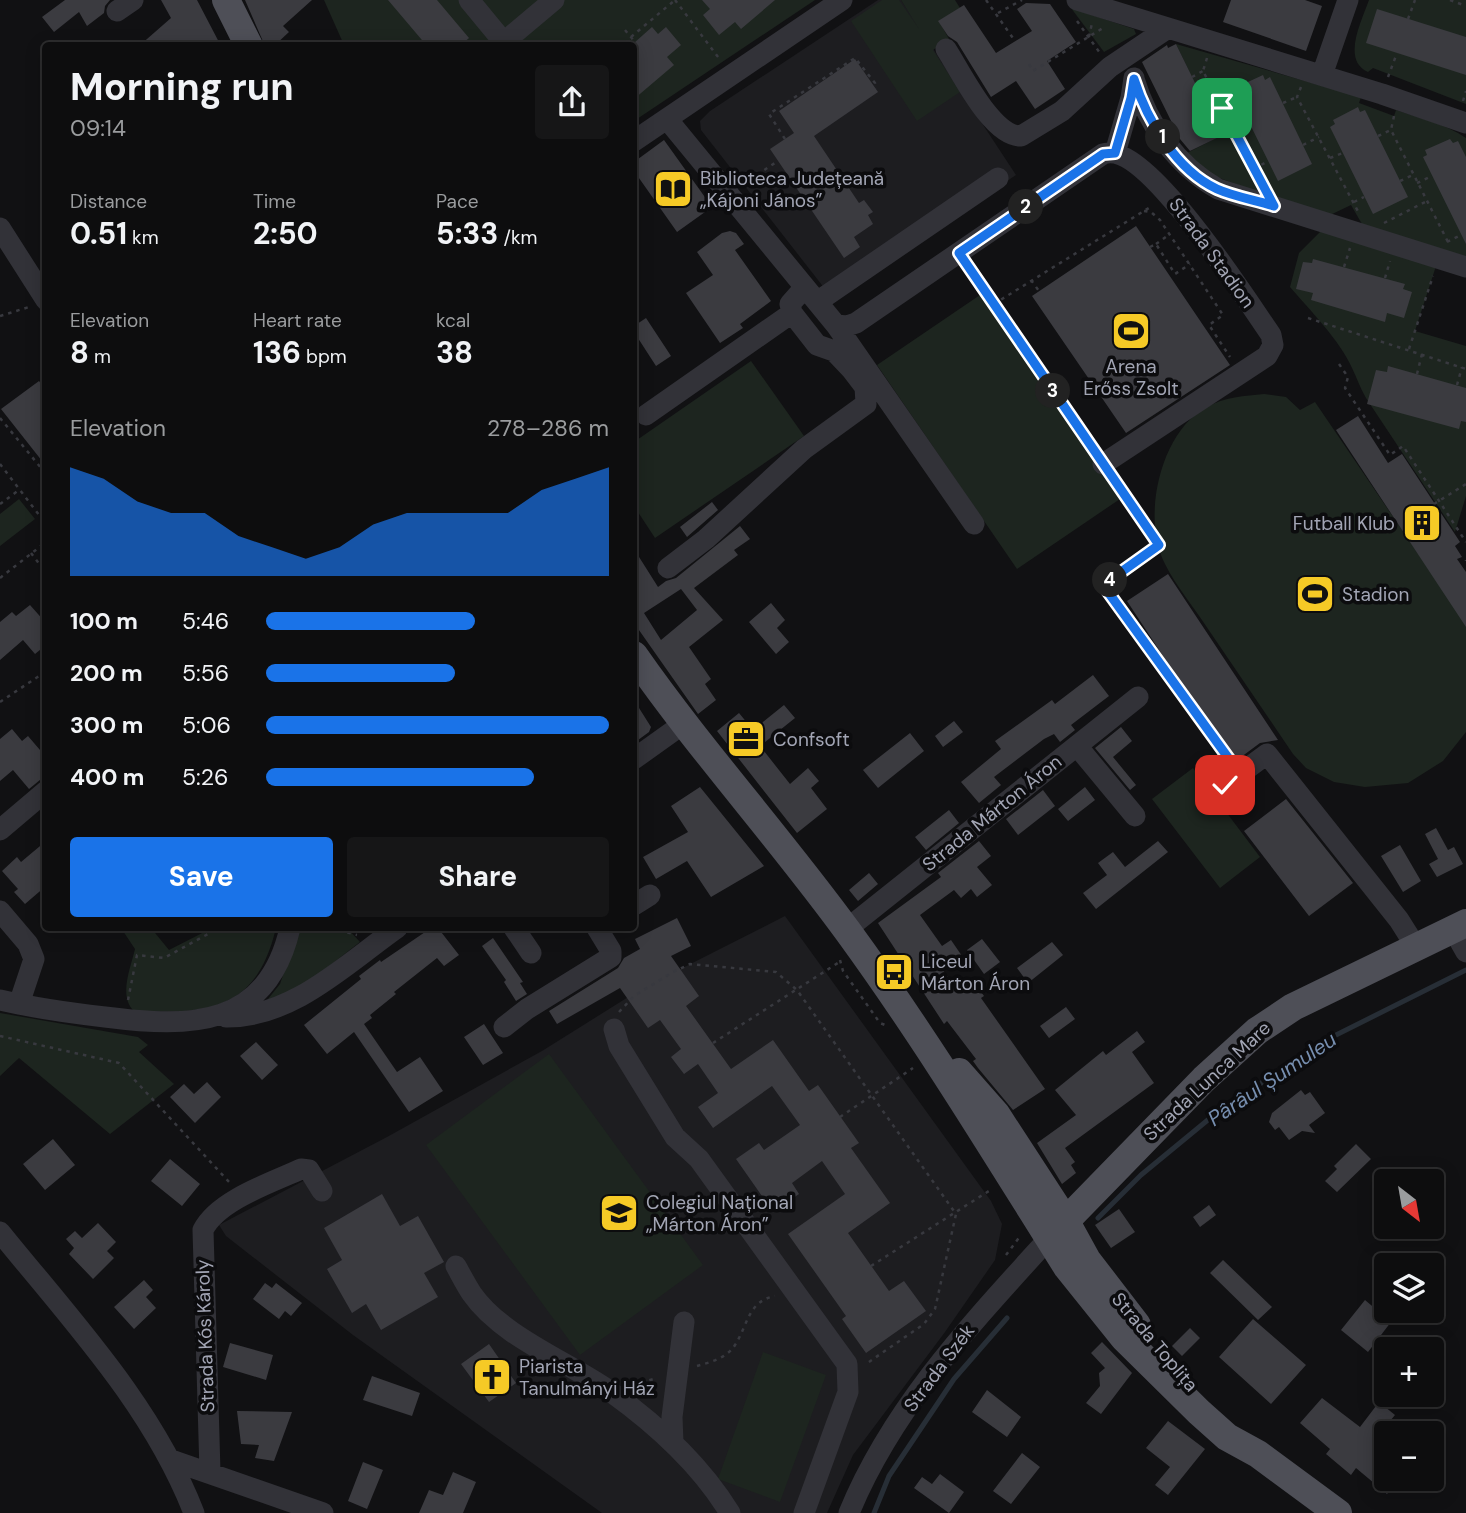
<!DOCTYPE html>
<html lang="en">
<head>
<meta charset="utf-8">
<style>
  :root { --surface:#0d0d0e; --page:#161617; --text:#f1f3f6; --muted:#9a9c9e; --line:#2d2d2e; --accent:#1a73e8 }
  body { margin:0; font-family:"DM Sans",sans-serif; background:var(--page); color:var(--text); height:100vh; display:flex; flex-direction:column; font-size:26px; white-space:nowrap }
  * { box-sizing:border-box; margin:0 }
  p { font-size:23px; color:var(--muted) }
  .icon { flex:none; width:38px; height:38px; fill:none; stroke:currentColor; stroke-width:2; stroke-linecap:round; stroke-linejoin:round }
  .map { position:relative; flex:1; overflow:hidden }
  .sheet { position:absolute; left:42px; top:42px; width:595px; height:889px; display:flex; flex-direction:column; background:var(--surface); border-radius:7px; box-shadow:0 4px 18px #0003,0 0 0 2px var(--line) }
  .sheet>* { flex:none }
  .needle { width:46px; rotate:149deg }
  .controls { position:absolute; left:1374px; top:1169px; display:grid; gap:14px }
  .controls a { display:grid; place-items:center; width:70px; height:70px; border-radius:7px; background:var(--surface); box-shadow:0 4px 18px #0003,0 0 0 2px var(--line); font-size:35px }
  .pin { position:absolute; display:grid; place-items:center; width:60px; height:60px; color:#fff; margin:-30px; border-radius:14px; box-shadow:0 4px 10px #0006 }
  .km { position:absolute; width:35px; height:35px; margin:-18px; border-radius:50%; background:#222; color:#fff; font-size:19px; line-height:35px; text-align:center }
  .round { display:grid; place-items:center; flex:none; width:74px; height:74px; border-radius:7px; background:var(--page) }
  .overview { display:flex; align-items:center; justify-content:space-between; height:119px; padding:0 28px }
  h1 { font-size:38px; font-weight:700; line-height:52px }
  .figures { display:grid; grid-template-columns:repeat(3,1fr); gap:10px; height:119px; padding:7px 28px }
  .figures div { display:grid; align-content:center }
  .figures b { font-size:30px; font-weight:700 }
  .figures small { font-size:19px; font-weight:400 }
  .figures p { font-size:19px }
  .chart { height:196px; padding:14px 28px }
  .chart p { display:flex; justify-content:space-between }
  .chart svg { width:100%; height:126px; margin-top:7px; fill:var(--accent); opacity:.7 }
  .action { display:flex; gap:14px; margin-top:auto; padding:14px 28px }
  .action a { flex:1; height:80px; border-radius:7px; background:var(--accent); color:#fff; font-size:28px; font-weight:700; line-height:80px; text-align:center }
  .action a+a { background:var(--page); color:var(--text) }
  ul { padding:0 28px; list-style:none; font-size:23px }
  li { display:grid; grid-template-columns:112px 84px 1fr; align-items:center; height:52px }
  li i { height:18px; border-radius:9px; background:var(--accent) }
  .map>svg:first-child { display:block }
  .built { fill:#1d1d20 }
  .green { fill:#1d251f }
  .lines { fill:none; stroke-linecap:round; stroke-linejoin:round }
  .stream { stroke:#272e36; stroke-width:5 }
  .building { fill:#3b3b40; fill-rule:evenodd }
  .path { stroke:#38393f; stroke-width:2.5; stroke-dasharray:3.5 5; stroke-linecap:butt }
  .minor { stroke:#323238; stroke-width:21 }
  .major { stroke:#4e4f57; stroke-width:28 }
  .route-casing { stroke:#fff; stroke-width:14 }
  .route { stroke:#1a73e8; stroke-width:9 }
  .labels { text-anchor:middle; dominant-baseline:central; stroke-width:7; stroke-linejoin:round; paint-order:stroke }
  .poi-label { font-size:19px; fill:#a2a5b4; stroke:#0c0c0e; text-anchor:start }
  .street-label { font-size:19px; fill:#a2a5b4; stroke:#0c0c0e }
  .water-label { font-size:21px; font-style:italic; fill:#778fb0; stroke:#0c0c0e }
</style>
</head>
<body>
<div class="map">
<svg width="1466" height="1513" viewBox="0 0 1466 1513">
  <rect width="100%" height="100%" fill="#111113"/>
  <path class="built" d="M878,0H901L1016,175L832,298L701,130L700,121L710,111Z
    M785,916L991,1201L1002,1224L995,1260L945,1332L853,1455L827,1513H602L353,1335L226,1236L219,1225L387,1137L542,1051L641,989Z"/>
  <path class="green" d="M324,0H815L634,121V46L344,45Z
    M882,0H899L919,29L901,0H955L960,8L939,21L949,39L933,50L960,92L917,121L851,21Z
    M1369,0H1466V104L1373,68L1368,72C1341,60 1362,20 1369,0Z
    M1071,8L1134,29L1136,34L1104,52Z
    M1176,44L1361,97L1359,103L1394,116L1396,110C1420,118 1445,124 1466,138V264L1366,231L1351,205L1326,217L1195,169L1187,153L1220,136Z
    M1324,228L1436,266L1415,331L1466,346V496L1455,532L1366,398C1360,388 1357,378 1352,368C1341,342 1309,309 1290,287L1299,253Z
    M980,295L1120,499L1017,569L877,365Z
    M751,361L804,436L655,538L634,506V442Z
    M1264,394L1286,397L1300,410L1315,402L1466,624V732L1443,761L1408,783L1365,787L1334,782L1306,768L1293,754C1264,711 1235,669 1206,626C1193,606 1176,586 1165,564C1141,519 1160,431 1207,407C1224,397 1245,396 1264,394Z
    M19,499L35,519L0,546V514Z
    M1193,768L1260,857L1220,888L1152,799Z
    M121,928H151L169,950L212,928H276C256,1011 209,1014 134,1011C118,996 131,967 135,949Z
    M299,928H347L360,942L301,988L264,1004L280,984Z
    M0,1013L138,1037L148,1045L139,1052L174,1084L110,1134L19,1058L0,1076Z
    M549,1054L703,1265L580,1355L426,1145Z
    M763,1352L826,1375L780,1502L718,1479Z"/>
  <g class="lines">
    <path class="stream" d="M1098,1218L1141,1175L1209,1119L1318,1044L1466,970
      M874,1513L889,1476L954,1379L1007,1318"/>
  </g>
  <path class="building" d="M65,0H110L105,6L104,13L87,26L79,12L54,32L42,17Z
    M161,0H197L221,46H139L171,18Z
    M245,0H312L283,26L289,32L274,46H265Z
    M388,0H437L469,38L460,46H427Z
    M702,0H775L741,29L735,22L719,35L703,15L710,9Z
    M1231,0H1305L1322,6L1306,51L1223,22Z
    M1026,3L1050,4L1076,42L1047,61L1065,89L1035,109L1016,81L991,97L957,42L948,36L938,21L964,5L996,53L1032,31L1017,9Z
    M1377,9L1466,37V75L1366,43Z
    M652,27L658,34L666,27L681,45L667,57L674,65L634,99V43Z
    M1176,44L1221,136L1190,151L1180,139L1142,62L1167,45L1168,48Z
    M855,59L878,92L814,136L859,203L864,200L873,212L868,215L873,224L854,237L860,247L844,258L770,149L794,133L779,111Z
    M1263,75L1265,80L1270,77L1312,164L1278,181L1235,94L1239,92L1237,87Z
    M1358,107L1360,112L1365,110L1408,197L1373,214L1330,127L1335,124L1333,120Z
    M1450,139L1453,143L1458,141L1466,157V244L1423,157L1427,155L1425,150Z
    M664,140L712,207L677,232L634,171V162Z
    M1136,226L1230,365L1126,433L1032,296Z
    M730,231L736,233L744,244L735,250L771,301L740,324L743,328L720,343L686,293L713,275L697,252L722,233Z
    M1313,259L1405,284L1403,289L1412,292L1404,318L1387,313L1385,322L1311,300L1313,293L1296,289L1303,262L1312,263Z
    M646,318L671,356L656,366L634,332V326Z
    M1388,366L1466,388V422L1461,421L1459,429L1367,404L1376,370L1387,372Z
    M39,381L46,390V466L1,409Z
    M1358,416L1388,463L1402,454L1460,542L1455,546L1462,557L1457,559L1466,572V627L1336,430Z
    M712,502L718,510L687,537L680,527Z
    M740,526L750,539L734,550L738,555L694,588L723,620L689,647L711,679L705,684L716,700L698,714L634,623V549L658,587L666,581L676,578ZM681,589L697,610L661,640L644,613Z
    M1168,574L1278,740L1260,743L1233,763L1127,601Z
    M771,603L785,620L777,628L789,642L776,654L749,622Z
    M30,605L46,623V645L35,654L23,640L0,660V622L12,612L16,616Z
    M1093,675L1109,696L1071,725L1075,730L1060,742L1054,734L1044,739L994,777L1001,785L979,803L961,782L1001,749L995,741L1052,700L1055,704Z
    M634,700L651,727L649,732L634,743Z
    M784,705L795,718L760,746L790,784L808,768L819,781L811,788L827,809L797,833L717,731L739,713L753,730Z
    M954,721L963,732L943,747L935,736Z
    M1121,727L1132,741L1113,757L1136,785L1130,790L1095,748Z
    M12,729L22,741L28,736L46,757V775L29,789L13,770L0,781V739Z
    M910,733L924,751L878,788L863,770Z
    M700,787L764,866L711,897L687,861L656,879L643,857L688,832L671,806Z
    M1085,787L1095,800L1068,821L1058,809Z
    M1043,790L1055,806L1018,835L1006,819Z
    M1286,799L1353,883L1309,916L1244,831Z
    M949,810L959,823L926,850L915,837Z
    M1436,828L1448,850L1454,847L1463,864L1437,877L1429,864L1438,859L1425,834Z
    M46,841V886L25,904L14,892L18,889L2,871L17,857L21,862Z
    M979,841L991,856L977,867L992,885L977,897L971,889L961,898L954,890L920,915L942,946L951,940L962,956L942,969L957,989L972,979L984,996L981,998L1045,1089L1013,1110L978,1068L973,1061L976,1059L947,1021L944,1024L878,923L941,877L938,873Z
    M1158,841L1168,852L1096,909L1083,893L1107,875L1098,863L1113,852L1125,867Z
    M1400,845L1421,881L1403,892L1381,856Z
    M869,873L878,884L858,901L849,890Z
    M677,918L691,946L671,956L699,996L686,1006L731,1069L773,1040L809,1091L818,1085L859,1143L851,1148L890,1203L848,1233L889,1291L904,1281L926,1311L866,1353L842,1319L846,1316L788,1234L845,1194L822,1161L792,1183L799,1194L773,1212L736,1159L759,1143L764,1150L800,1125L772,1086L713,1128L698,1107L718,1093L698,1064L684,1074L671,1057L681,1049L660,1020L648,1028L620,988L557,1024L549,1011L618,968L624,958L640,949L635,939Z
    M431,928H438L459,955L444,966L437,958L394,992L396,994L370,1015L372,1018L364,1024L397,1072L420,1057L443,1091L409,1112L354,1032L327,1054L304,1025L361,979L359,976L380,960L381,962Z
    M493,938L523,982L520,983L527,994L516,1001L504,982L506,980L482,946Z
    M982,939L1000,962L984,974L967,950Z
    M1052,942L1063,955L1028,983L1017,968Z
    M1066,1007L1075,1019L1049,1038L1040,1026Z
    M484,1024L503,1053L483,1065L464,1037Z
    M1137,1031L1145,1042L1132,1052L1154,1083L1065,1148L1075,1162L1071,1165L1076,1173L1062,1184L1037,1143L1076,1115L1055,1090L1103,1051L1106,1055Z
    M256,1042L278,1065L262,1080L240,1056Z
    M207,1082L221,1097L195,1123L170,1097L184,1084L194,1094Z
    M1301,1090L1305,1095L1310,1092L1325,1113L1309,1125L1315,1133L1302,1131L1289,1140L1279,1127L1275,1130L1269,1122L1272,1113Z
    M53,1139L75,1165L45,1190L23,1164Z
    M1356,1144L1371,1159L1337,1192L1325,1181L1337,1169L1334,1166Z
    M170,1159L200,1184L182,1206L151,1181Z
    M382,1194L400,1226L418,1216L444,1262L424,1273L438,1297L381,1330L366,1304L352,1313L327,1269L342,1260L324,1228Z
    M1209,1205L1216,1215L1200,1227L1193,1217Z
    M1119,1209L1135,1232L1111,1248L1095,1225Z
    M98,1223L116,1242L107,1251L114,1258L93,1279L69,1254L74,1248L66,1239L75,1231L82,1238Z
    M1223,1260L1272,1307L1258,1320L1210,1273Z
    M144,1280L153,1290L146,1297L156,1308L134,1329L114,1307Z
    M265,1283L272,1288L276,1283L302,1303L291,1316L285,1311L279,1319L253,1299Z
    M1365,1300L1391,1322L1368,1352L1341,1330Z
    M1253,1319L1306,1365L1271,1404L1219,1357Z
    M1190,1328L1200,1338L1182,1356L1172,1346Z
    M1102,1342L1132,1373L1101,1414L1086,1403L1100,1386L1099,1373L1105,1368L1091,1353Z
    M230,1343L273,1355L266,1380L223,1367Z
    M489,1344L516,1383L489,1402L461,1364Z
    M372,1376L420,1393L412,1416L363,1400Z
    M987,1390L1021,1417L1007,1437L972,1412Z
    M1322,1398L1360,1427L1379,1402L1395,1415L1375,1439L1386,1451V1479H1400L1387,1494L1356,1468L1351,1475L1326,1454L1330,1449L1300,1423Z
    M237,1411L292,1412L274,1461L255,1458L259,1445L241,1444Z
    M1168,1421L1205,1449L1168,1495L1155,1485L1170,1467L1146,1448Z
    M1022,1453L1040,1467L1011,1504L993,1491Z
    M363,1462L383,1470L367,1509L348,1501Z
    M453,1472L476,1482L463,1513H419L429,1490L443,1495Z
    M940,1474L964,1492L949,1513L914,1488L922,1477L932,1484Z"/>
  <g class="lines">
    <path class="path" d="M675,0L721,61
      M986,0L1015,41
      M1450,0L1466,6
      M998,13L1022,0
      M1408,19L1415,0
      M1077,21L1100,53
      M625,30L635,42
      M631,37L675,0
      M1089,37L1092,23
      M1207,58L1203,71L1262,184
      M1029,64L1033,71L1103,28
      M1192,77L1203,71
      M1388,77L1397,53
      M1301,87L1297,97L1360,215
      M1463,101L1466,91
      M1283,103L1297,97
      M1210,114L1222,108
      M1394,116L1391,130L1448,242
      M1232,126L1247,118
      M1378,136L1391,130
      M785,139L769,114L855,58L875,83V89
      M1303,145L1319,137
      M1330,158L1343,153
      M1254,169L1268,161
      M1400,181L1413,175
      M1417,183L1432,176
      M743,184L778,161
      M1354,202L1364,197
      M1144,211L1151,212L1160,220L1223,315L1209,325L1230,357
      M1384,223L1425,202
      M1447,242L1461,235
      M1156,244L1170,234
      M1150,247L1156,244L1175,274L1190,264
      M1344,267L1350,248
      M970,269L1093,448
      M1385,278L1390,261
      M1031,280L1039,291
      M994,304L1152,206
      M0,316L29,307
      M1308,318L1466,369
      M1409,349L1433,276
      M1339,364L1348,377L1345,388L1390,455L1403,446L1466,542
      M1417,374L1422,354
      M1457,385L1462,367
      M0,418L46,474
      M0,464L46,524
      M1114,480L1159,546L1103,585L1230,760
      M0,504L19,490
      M1434,504L1466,484
      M31,553L46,573
      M1466,560V561
      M0,578L46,542
      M0,702L39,676
      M331,928L357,935
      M840,960L843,971L880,1023L885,1025
      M128,1000L137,955L164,958L219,928
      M619,1012L634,996L673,972L690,964L776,972L797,990L956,1214L935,1309L924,1324L866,1364
      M0,1036L119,1063L230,1183
      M713,1043L841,961
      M840,1117L913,1068
      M1006,1255L1021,1235
      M871,1266L992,1189
      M697,1366C711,1362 727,1358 735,1345C748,1325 748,1301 775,1296
      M633,1385L657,1378"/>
    <path class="minor" d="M469,0L507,46
      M1077,0L1382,94L1466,123
      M117,11L133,0
      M504,42L554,0
      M946,49C961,72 992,137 1021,136L1062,111L1110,67L1168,28
      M1322,75L1348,0
      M1134,79C1148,125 1176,165 1218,189L1466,267
      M667,119L836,325L974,524
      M634,141L842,0
      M1115,153L1131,98L1134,78
      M0,228L46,300
      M817,302L998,178
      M836,325L847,326L856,323L1103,154C1145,139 1248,302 1271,335L1273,345L1267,356L1103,464
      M646,415L792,313
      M668,568L706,539L804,449L866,404L865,387L852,370L834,351L817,345L792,313L790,304L805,287
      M1077,746L1135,816
      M634,759L683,724
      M1225,785L1267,754L1399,920L1416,947
      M0,830L46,791
      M634,905L650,895
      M0,911L28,944L34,959L19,1004
      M514,928L531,953
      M847,929L1138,697
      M1453,929L1466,952
      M0,1000C34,1008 70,1013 105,1017C191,1028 267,1028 290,928
      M226,1017C292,1018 346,964 397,928
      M504,1027L527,1009L611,957V951L597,928
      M614,1029L619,1046L675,1137L699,1159L847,1364L848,1392L804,1513
      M0,1232C71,1320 152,1405 194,1513
      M456,1266C461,1275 466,1285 472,1294C502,1337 569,1362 611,1392C657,1425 700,1464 730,1513
      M673,1443L672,1417L684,1322
      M171,1460L323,1513
      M210,1472L203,1230C218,1200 273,1182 301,1169L309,1170L322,1191
      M849,1513C893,1406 973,1322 1050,1237"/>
    <path class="major" d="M226,0L249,46
      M634,655C701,751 780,838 849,933C927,1040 996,1154 1067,1267L1124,1338L1199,1412L1227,1437L1258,1454L1338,1513
      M959,1072L996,1114L1065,1220L1087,1260L1137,1325
      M1054,1233L1204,1079L1257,1031L1293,1007L1466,923"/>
  </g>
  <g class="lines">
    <g class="route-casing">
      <path id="route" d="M1222,108L1274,206C1256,200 1235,197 1217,189C1176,170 1147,120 1134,79L1131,98L1115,153L1103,154L959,253L1159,545L1103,585L1240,774L1225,785"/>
    </g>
    <use href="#route" class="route"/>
  </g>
  <defs>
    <g id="library-square" transform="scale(2.0125)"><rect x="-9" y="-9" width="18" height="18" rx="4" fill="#f6ca26" stroke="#0c0c0e"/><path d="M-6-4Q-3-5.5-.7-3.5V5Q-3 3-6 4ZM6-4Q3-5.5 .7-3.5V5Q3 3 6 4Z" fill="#111"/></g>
    <g id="stadium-square" transform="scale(2.0125)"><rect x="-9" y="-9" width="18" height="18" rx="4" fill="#f6ca26" stroke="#0c0c0e"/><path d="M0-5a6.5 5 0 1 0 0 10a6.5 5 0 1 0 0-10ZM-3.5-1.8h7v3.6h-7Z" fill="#111"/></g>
    <g id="building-square" transform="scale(2.0125)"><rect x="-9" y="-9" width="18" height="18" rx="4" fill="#f6ca26" stroke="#0c0c0e"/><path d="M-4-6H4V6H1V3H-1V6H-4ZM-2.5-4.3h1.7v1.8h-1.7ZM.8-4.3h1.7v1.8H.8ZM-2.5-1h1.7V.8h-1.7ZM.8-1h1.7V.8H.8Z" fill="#111"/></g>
    <g id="office-square" transform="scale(2.0125)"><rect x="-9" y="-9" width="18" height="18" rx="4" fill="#f6ca26" stroke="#0c0c0e"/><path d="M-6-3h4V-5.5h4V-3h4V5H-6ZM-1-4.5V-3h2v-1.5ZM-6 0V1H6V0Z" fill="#111"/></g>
    <g id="bus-square" transform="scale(2.0125)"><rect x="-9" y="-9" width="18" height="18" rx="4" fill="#f6ca26" stroke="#0c0c0e"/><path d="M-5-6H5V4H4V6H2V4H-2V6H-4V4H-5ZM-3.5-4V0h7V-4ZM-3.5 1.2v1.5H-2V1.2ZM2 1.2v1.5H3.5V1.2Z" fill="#111"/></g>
    <g id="school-square" transform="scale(2.0125)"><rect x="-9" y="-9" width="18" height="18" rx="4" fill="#f6ca26" stroke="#0c0c0e"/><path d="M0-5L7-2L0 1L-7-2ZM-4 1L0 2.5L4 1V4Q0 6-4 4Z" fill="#111"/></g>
    <g id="church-square" transform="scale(2.0125)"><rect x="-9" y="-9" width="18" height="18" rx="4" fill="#f6ca26" stroke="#0c0c0e"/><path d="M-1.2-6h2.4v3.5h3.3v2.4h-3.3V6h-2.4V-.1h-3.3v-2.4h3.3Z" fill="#111"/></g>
  </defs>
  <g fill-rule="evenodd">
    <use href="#library-square" x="673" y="189"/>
    <use href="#stadium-square" x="1131" y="331"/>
    <use href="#building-square" x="1422" y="523"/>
    <use href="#stadium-square" x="1315" y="594"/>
    <use href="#office-square" x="746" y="739"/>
    <use href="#bus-square" x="894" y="972"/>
    <use href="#school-square" x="619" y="1213"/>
    <use href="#church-square" x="492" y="1377"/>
  </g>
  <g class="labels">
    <g class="poi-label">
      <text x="700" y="178">Biblioteca Județeană<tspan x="700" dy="22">„Kájoni János”</tspan></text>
      <text x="1131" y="366" text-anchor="middle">Arena<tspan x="1131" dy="22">Erőss Zsolt</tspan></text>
      <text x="1395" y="523" text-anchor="end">Futball Klub</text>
      <text x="1342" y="594">Stadion</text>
      <text x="773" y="739">Confsoft</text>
      <text x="921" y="961">Liceul<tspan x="921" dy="22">Márton Áron</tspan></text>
      <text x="646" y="1202">Colegiul Național<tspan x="646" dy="22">„Márton Áron”</tspan></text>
      <text x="519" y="1366">Piarista<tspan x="519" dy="22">Tanulmányi Ház</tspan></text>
    </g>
    <g class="street-label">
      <text transform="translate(1212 253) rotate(54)">Strada Stadion</text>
      <text transform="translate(992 813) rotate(-39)">Strada Márton Áron</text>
      <text transform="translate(1207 1081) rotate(-43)">Strada Lunca Mare</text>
      <text transform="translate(205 1336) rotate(-92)">Strada Kós Károly</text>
      <text transform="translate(1155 1342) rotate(50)">Strada Toplița</text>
      <text transform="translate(939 1368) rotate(-53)">Strada Szék</text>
    </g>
    <g class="water-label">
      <text transform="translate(1272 1079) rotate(-34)">Pârâul Șumuleu</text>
    </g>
  </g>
</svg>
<div class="controls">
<a><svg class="needle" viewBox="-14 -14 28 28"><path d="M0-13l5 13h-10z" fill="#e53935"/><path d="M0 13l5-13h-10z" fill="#9a9c9e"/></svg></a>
<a><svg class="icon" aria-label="layers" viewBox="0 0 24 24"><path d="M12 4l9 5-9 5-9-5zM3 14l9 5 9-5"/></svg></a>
<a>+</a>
<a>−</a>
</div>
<div class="pin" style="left:1222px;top:108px;background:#1e9e55"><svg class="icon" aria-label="arrive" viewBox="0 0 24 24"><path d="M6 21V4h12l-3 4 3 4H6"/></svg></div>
<div class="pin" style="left:1225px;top:785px;background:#d93025"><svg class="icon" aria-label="check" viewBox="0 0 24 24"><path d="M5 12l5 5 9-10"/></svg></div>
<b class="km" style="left:1163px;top:137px">1</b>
<b class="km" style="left:1026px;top:207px">2</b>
<b class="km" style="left:1053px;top:391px">3</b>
<b class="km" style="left:1110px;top:580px">4</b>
<section class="sheet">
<div class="overview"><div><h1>Morning run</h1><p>09:14</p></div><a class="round"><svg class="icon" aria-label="share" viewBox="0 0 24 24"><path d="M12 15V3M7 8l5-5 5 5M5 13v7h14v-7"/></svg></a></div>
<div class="figures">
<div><p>Distance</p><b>0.51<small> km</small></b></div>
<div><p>Time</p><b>2:50</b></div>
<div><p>Pace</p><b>5:33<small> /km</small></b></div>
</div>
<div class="figures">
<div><p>Elevation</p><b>8<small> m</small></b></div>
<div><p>Heart rate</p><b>136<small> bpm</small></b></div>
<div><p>kcal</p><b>38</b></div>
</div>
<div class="chart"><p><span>Elevation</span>278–286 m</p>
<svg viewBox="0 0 160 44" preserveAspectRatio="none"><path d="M0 44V6L10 10L20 18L30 22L40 22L50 30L60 34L70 38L80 34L90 26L100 22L110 22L120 22L130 22L140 14L150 10L160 6V44z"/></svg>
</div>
<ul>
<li><b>100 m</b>5:46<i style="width:61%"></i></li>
<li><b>200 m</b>5:56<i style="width:55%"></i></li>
<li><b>300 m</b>5:06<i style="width:100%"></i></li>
<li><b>400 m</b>5:26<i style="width:78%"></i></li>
</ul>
<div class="action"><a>Save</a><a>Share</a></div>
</section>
</div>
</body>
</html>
